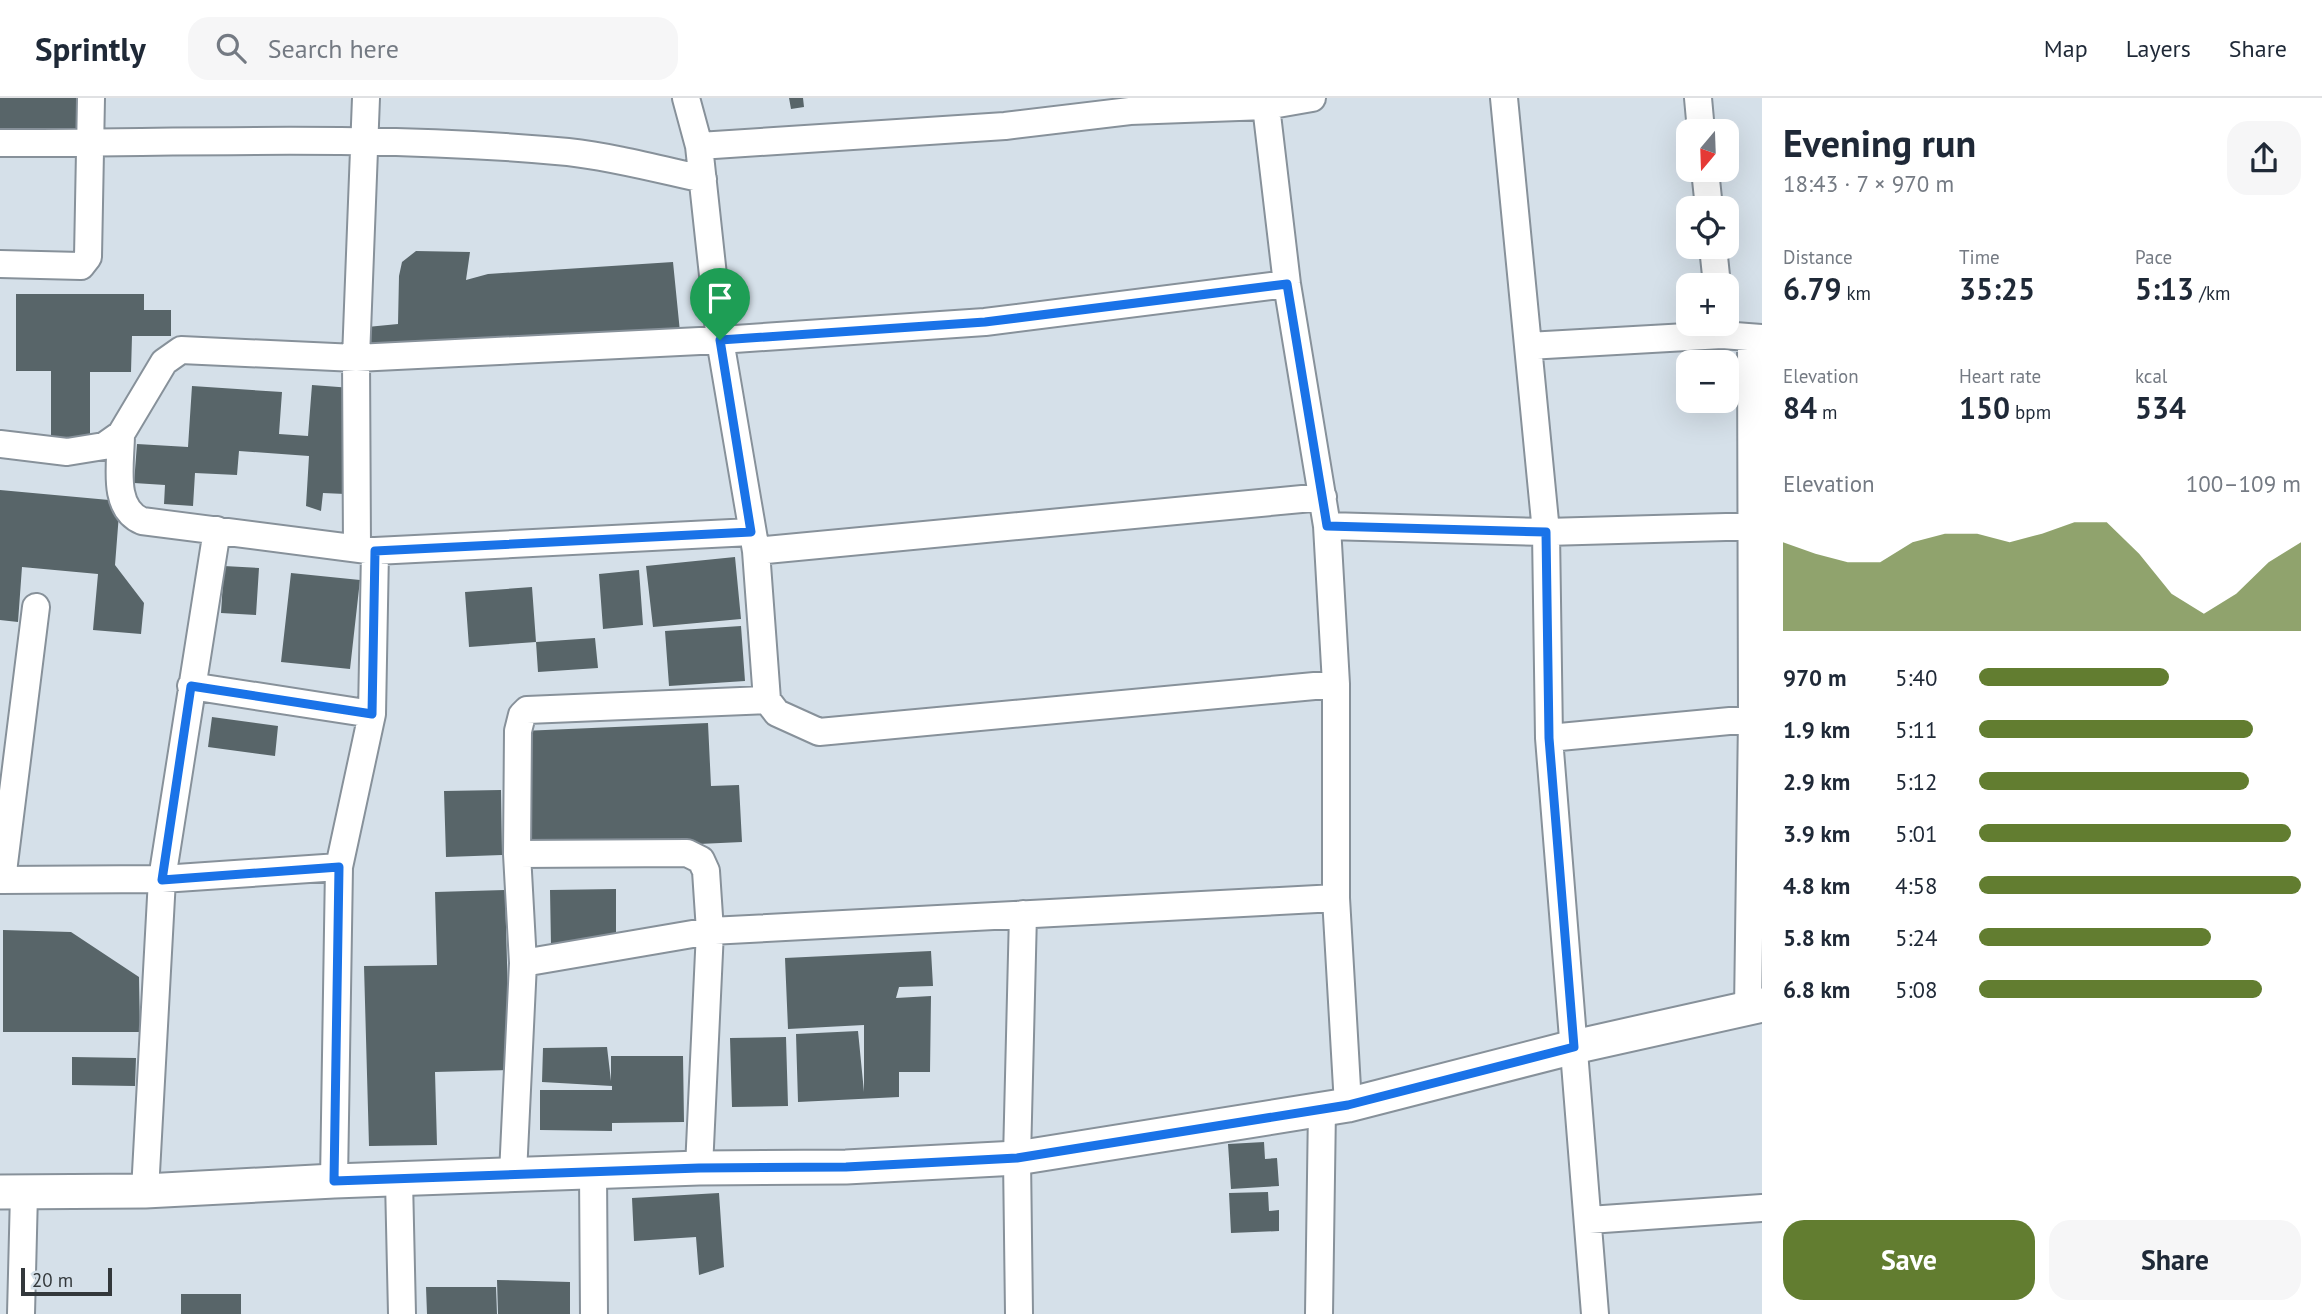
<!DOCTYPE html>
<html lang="en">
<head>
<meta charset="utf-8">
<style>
  :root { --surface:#fff; --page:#f6f6f7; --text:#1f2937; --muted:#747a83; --line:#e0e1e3; --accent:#627d30 }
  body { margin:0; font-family:"PT Sans",sans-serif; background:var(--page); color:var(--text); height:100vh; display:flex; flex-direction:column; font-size:26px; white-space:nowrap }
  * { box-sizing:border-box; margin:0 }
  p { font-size:23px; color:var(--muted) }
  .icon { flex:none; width:38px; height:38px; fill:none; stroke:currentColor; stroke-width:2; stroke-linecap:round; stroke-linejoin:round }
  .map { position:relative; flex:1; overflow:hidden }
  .side { display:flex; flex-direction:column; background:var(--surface); width:560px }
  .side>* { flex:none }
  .needle { width:46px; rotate:199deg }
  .controls { position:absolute; left:1676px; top:21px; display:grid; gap:14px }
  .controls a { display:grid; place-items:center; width:63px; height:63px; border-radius:14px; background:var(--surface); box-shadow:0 7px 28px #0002; font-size:35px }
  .scale { position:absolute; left:21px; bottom:18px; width:91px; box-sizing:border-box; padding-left:7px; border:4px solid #33383b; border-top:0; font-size:19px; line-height:24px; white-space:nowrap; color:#33383b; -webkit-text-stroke:5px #d5e0e9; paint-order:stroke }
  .pin { position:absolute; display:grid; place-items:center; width:60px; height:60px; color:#fff; margin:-72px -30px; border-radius:50% 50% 50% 0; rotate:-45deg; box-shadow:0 0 7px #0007 }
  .pin .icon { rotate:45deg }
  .round { display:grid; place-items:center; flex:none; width:74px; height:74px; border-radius:21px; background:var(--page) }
  .head { display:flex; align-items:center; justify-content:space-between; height:119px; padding:0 21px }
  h1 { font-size:38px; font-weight:700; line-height:52px }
  .figures { display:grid; grid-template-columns:repeat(3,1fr); gap:10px; height:119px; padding:7px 21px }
  .figures div { display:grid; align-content:center }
  .figures b { font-size:30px; font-weight:700 }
  .figures small { font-size:19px; font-weight:400 }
  .figures p { font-size:19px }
  .chart { height:196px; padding:14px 21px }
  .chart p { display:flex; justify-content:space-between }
  .chart svg { width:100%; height:126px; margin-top:7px; fill:var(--accent); opacity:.7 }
  .primary-button { display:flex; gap:14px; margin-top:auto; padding:14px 21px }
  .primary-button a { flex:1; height:80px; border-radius:21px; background:var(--accent); color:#fff; font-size:28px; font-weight:700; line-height:80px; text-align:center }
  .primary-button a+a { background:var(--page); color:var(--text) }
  ul { padding:0 21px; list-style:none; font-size:23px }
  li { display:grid; grid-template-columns:112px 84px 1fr; align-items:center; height:52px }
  li i { height:18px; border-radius:9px; background:var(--accent) }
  header { display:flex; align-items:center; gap:42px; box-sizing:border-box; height:98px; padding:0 35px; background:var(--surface); border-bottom:2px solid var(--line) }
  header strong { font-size:33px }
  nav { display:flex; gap:38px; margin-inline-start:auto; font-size:24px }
  .search { width:490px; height:63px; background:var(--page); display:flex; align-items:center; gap:18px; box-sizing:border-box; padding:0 24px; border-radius:21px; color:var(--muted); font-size:26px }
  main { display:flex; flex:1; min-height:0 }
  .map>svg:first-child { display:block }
  .building { fill:#586569 }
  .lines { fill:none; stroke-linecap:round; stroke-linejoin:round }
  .minor-casing { stroke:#87919a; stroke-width:30 }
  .tertiary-casing { stroke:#87919a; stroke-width:37 }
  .minor { stroke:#fff; stroke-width:26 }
  .tertiary { stroke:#fff; stroke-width:33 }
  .route-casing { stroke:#fff; stroke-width:14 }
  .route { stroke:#1a73e8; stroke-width:9 }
</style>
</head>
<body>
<header>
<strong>Sprintly</strong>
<div class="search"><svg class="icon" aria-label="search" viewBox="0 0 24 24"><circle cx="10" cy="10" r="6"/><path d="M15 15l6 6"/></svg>Search here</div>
<nav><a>Map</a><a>Layers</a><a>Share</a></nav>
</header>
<main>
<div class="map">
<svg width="1762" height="1216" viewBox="0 0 1762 1216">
  <rect width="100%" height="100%" fill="#d5e0e9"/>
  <path class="building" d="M0,0H83L82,36L0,34Z
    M789,0H803L804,9L791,11Z
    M416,153L470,154L466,182L488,176L673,164L681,244L365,259L357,230L398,226L399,178L402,164Z
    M16,196H144V212H171V238H132L131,274H90V342H51V273H16Z
    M312,287L352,290L345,396L323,395L321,413L306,408L309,358L239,353L237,377L195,375L193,408L164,406L165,387L134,385L137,346L188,349L192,288L282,294L279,336L308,338Z
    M0,392L120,403L115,467L144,505L141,536L93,532L98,476L22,469L18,524L0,522Z
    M735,459L741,521L653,529L646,468Z
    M224,468L259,470L256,517L221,515Z
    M639,472L643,527L603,531L599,476Z
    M291,475L360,482L350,571L281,564Z
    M532,489L536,544L469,549L465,494Z
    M741,528L745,583L669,588L665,533Z
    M595,540L598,570L538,574L536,544Z
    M212,619L278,628L275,658L208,649Z
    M708,625L711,688L739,687L742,744L528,754L522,633Z
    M501,692L502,757L446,759L444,693Z
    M616,791V847L551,848L550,792Z
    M505,792L510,972L435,974L437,1047L369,1048L364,868L437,867L435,794Z
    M3,832L71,834L139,879L140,934H3Z
    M931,853L933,888L899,889L896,900L931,898L930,974H899V999L798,1004L796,936L858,933L864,994V927L788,931L785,860Z
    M786,939L788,1008L732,1009L730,940Z
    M607,949L611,983V958H683L684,1024L612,1025V1033L540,1032V992H612V988L542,984L543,950Z
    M72,959L136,960L135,988L72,987Z
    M1264,1044L1265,1061L1277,1060L1279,1088L1231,1091L1228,1046Z
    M1268,1094L1269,1113L1279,1112V1133L1231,1135L1229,1095Z
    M719,1095L724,1169L699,1177L696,1139L634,1143L632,1100Z
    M497,1182L570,1184V1216H498Z
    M426,1189H496L497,1216H427Z
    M181,1196H241V1216H181Z"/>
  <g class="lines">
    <g class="minor-casing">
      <path id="minor" d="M1504,0L1546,434L1549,640L1595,1216
        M1698,0L1701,33
        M1266,8L1287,186L1327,428L1336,586V800L1348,1007
        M0,45C188,45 380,36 568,54C613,59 658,71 703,81
        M699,48L1005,28L1130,13L1266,8L1312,0
        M1705,72L1709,110
        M1713,149L1717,187
        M0,166L81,168L88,159L91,0
        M1528,248L1722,237L1762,240
        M121,336C121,365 111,410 142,423L375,453L751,434
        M0,346L67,354L104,348L121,336L164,264L181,252L356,260L720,242L985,224L1287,186
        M1327,428L1546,434L1762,428
        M357,450L356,260L366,0
        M756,453L1323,399
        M191,588L372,616
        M767,602L777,615L819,634L1336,586
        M1549,640L1762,620
        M517,756L687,755L701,762L706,773L710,833L699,1070
        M0,782L162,781L217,432
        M2,782L36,509
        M523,865L710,833L1336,800
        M1748,913L1752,620L1751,241
        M593,1074L594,1216
        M513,1076L523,865L517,756L518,633L522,617L527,612L767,602L756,453L720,242L699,48L686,0
        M399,1082L402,1216
        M334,1083L339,769L372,616L375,453
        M145,1093L162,781L339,769
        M1589,1122L1762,1110
        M21,1216L24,1095
        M1019,1216L1017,1060L1023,816
        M1319,1216L1322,1010"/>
    </g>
    <g class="tertiary-casing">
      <path id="tertiary" d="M0,1094L145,1093L334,1083L699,1070L846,1069L1017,1060L1348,1007L1574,949L1762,907"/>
    </g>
    <use href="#minor" class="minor"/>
    <use href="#tertiary" class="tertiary"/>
  </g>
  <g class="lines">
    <g class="route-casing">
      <path id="route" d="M1287,186L1327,428L1546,434L1549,640L1574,949L1348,1007L1017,1060L846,1069L699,1070L334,1083L339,769L162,782L191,588L372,616L375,453L751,434L720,242L985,224Z"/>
    </g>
    <use href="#route" class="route"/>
  </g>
</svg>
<div class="controls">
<a><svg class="needle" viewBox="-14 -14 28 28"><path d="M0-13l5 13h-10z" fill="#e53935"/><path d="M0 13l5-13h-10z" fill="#747a83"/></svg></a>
<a><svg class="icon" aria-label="locate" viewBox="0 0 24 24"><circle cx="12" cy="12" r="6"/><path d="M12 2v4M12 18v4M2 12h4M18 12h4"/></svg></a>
<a>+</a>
<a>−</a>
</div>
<div class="scale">20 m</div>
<div class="pin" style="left:720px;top:242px;background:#1e9e55"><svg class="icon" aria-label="arrive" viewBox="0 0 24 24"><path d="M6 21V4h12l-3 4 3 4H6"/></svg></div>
</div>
<section class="side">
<div class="head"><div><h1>Evening run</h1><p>18:43 · 7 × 970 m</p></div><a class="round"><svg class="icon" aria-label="share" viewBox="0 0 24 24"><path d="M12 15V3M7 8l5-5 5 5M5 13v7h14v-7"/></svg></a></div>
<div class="figures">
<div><p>Distance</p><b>6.79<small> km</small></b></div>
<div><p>Time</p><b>35:25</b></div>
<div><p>Pace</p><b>5:13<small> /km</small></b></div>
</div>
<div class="figures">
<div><p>Elevation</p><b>84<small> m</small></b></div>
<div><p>Heart rate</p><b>150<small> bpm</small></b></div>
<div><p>kcal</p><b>534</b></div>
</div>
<div class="chart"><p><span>Elevation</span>100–109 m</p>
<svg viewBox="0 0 160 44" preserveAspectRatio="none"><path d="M0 44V13L10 17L20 20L30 20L40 13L50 10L60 10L70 13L80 10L90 6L100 6L110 17L120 31L130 38L140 31L150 20L160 13V44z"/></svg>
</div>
<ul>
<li><b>970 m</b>5:40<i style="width:59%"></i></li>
<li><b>1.9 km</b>5:11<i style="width:85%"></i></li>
<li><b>2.9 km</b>5:12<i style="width:84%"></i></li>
<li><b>3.9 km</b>5:01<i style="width:97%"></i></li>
<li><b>4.8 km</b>4:58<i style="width:100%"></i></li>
<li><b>5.8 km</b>5:24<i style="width:72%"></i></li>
<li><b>6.8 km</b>5:08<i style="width:88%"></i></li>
</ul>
<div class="primary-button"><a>Save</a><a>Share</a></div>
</section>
</main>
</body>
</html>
